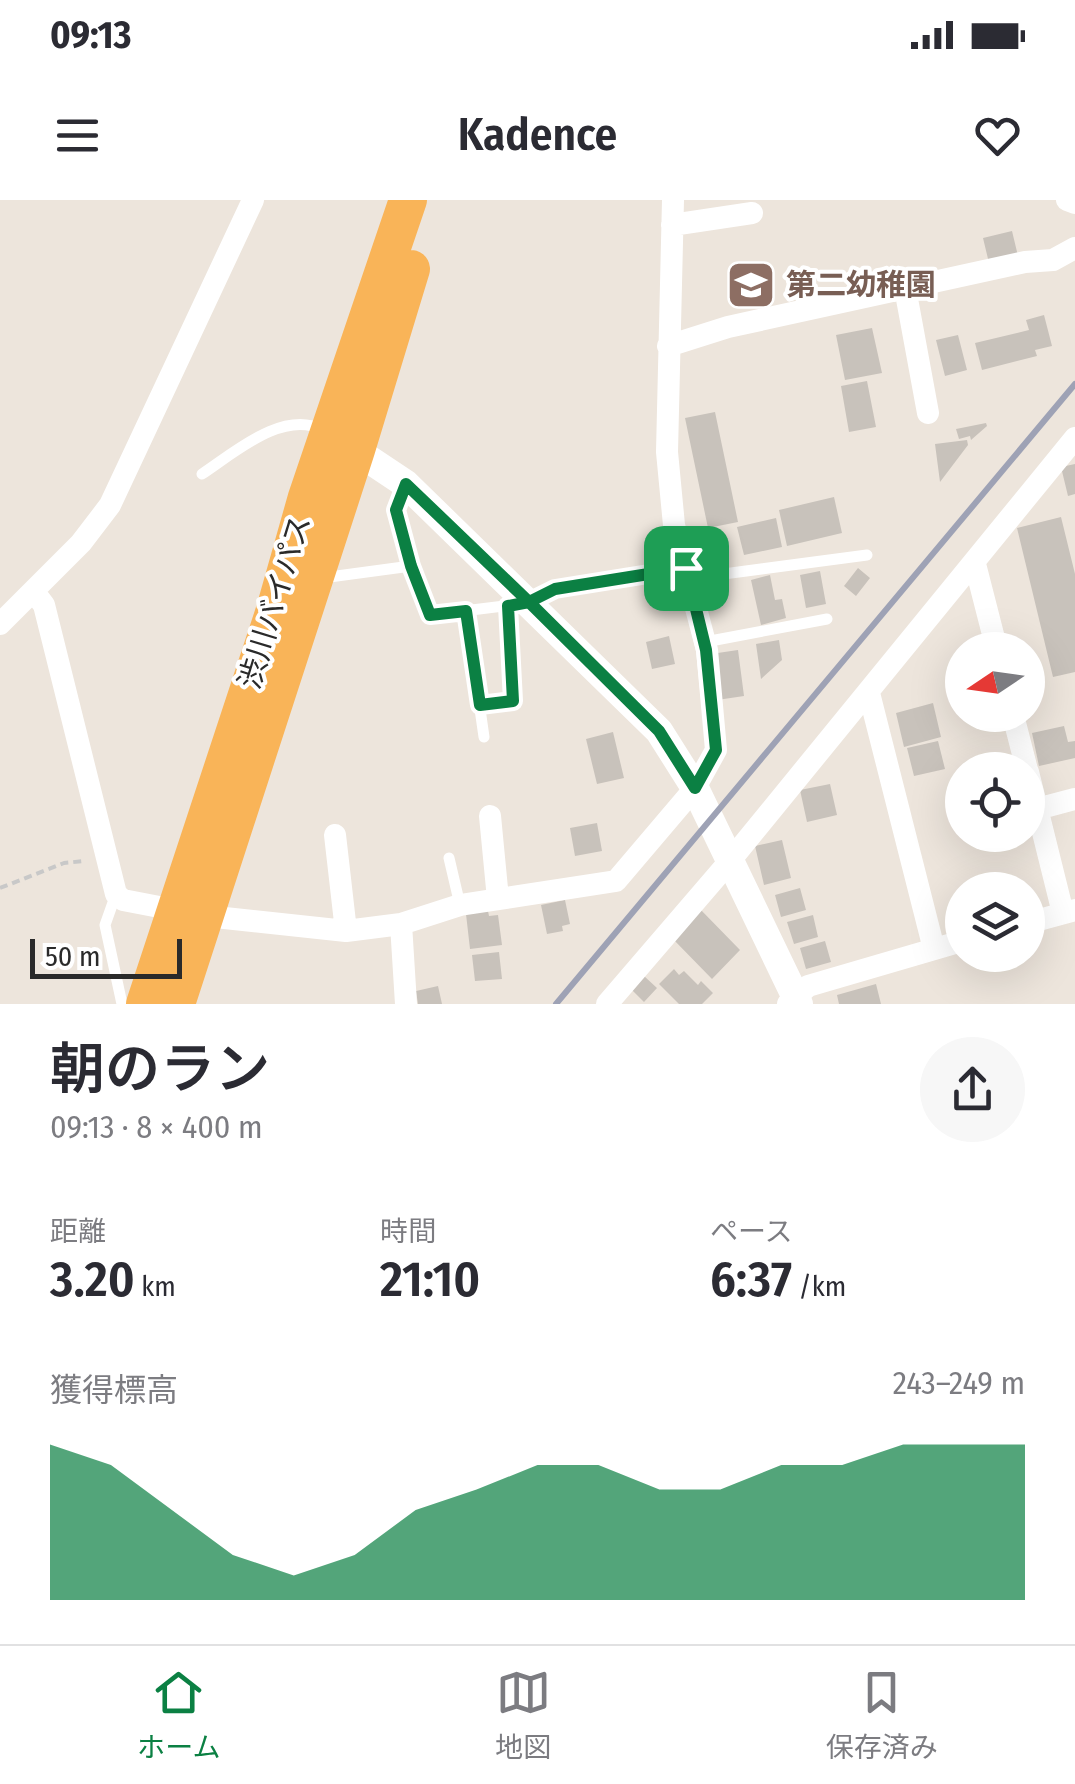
<!DOCTYPE html>
<html lang="ja">
<head>
<meta charset="utf-8">
<style>
  :root { --surface:#fff; --page:#f7f7f7; --text:#2b2b33; --muted:#7c7c81; --line:#e1e1e2; --accent:#0b8043 }
  body { margin:0; font-family:"Fira Sans Condensed","Noto Sans JP",sans-serif; background:var(--page); color:var(--text); height:100vh; display:flex; flex-direction:column; font-size:38px; white-space:nowrap }
  * { box-sizing:border-box; margin:0 }
  p { font-size:32px; color:var(--muted) }
  .icon { flex:none; width:55px; height:55px; fill:none; stroke:currentColor; stroke-width:2; stroke-linecap:round; stroke-linejoin:round }
  .map { position:relative; height:804px; overflow:hidden }
  .drawer { display:flex; flex-direction:column; background:var(--surface); flex:1 }
  .drawer>* { flex:none }
  .needle { width:65px; rotate:257deg }
  .buttons { position:absolute; left:945px; top:432px; display:grid; gap:20px }
  .buttons a { display:grid; place-items:center; width:100px; height:100px; border-radius:50%; background:var(--surface); box-shadow:0 10px 40px #0002; font-size:50px }
  .scale { position:absolute; left:30px; bottom:25px; width:152px; box-sizing:border-box; padding-left:10px; border:5px solid #2a2a2a; border-top:0; font-size:28px; line-height:35px; white-space:nowrap; color:#2a2a2a; -webkit-text-stroke:8px #fff; paint-order:stroke }
  .pin { position:absolute; display:grid; place-items:center; width:85px; height:85px; color:#fff; margin:-42px; border-radius:20px; box-shadow:0 5px 15px #0006 }
  .round { display:grid; place-items:center; flex:none; width:105px; height:105px; border-radius:52px; background:var(--page) }
  .overview { display:flex; align-items:center; justify-content:space-between; height:170px; padding:0 50px }
  h1 { font-size:55px; font-weight:600; line-height:75px }
  .stats { display:grid; grid-template-columns:repeat(3,1fr); gap:15px; height:170px; padding:10px 50px }
  .stats div { display:grid; align-content:center }
  .stats b { font-size:50px; font-weight:600 }
  .stats small { font-size:28px; font-weight:400 }
  .stats p { font-size:28px }
  .chart { height:280px; padding:20px 50px }
  .chart p { display:flex; justify-content:space-between }
  .chart svg { width:100%; height:180px; margin-top:10px; fill:var(--accent); opacity:.7 }
  .status { display:flex; justify-content:space-between; align-items:center; height:70px; padding:0 50px; background:var(--surface); direction:ltr }
  .status svg { height:28px; fill:currentColor }
  header { display:flex; justify-content:space-between; align-items:center; height:130px; padding:0 50px; background:var(--surface); font-size:45px; font-weight:600 }
  .dock { display:flex; justify-content:space-around; align-items:center; height:140px; border-top:2px solid var(--line); background:var(--surface); font-size:28px; color:var(--muted) }
  .dock a { display:grid; justify-items:center; gap:5px }
  .dock .on { color:var(--accent) }
  .map>svg:first-child { display:block }
  .building { fill:#c8c2bb }
  .lines { fill:none; stroke-linecap:round; stroke-linejoin:round }
  .path { stroke:#c8c8c8; stroke-width:4; stroke-dasharray:8 5; stroke-linecap:butt }
  .service { stroke:#fff; stroke-width:11 }
  .minor { stroke:#fff; stroke-width:22 }
  .tertiary { stroke:#fff; stroke-width:28 }
  .trunk { stroke:#f9b458; stroke-width:38 }
  .rail { stroke:#9ea2b5; stroke-width:6 }
  .route-casing { stroke:#fff; stroke-width:20 }
  .route { stroke:#0b8043; stroke-width:12 }
  .labels { text-anchor:middle; dominant-baseline:central; stroke-width:8; stroke-linejoin:round; paint-order:stroke }
  .education-label { font-size:30px; font-weight:bold; fill:#785e54; stroke:#fff; text-anchor:start }
  .street-label { font-size:30px; fill:#2a2a2a; stroke:#fff }
</style>
</head>
<body>
<div class="status"><b>09:13</b><svg viewBox="0 0 49 12"><path d="M0 12V9h3v3zM5 12V6h3v6zM10 12V3h3v9zM15 12V0h3v12zM26 1h20v11H26zM47 4h2v5h-2z"/></svg></div>
<header><svg class="icon" aria-label="menu" viewBox="0 0 24 24"><path d="M4 6h16M4 12h16M4 18h16"/></svg>Kadence<svg class="icon" aria-label="heart" viewBox="0 0 24 24"><path d="M12 20l-8-8c-3-5 5-10 8-4 3-6 11-1 8 4z"/></svg></header>
<div class="map">
<svg width="1075" height="804" viewBox="0 0 1075 804">
  <rect width="100%" height="100%" fill="#ede5dc"/>
  <path class="building" d="M1012,31L1018,56L989,63L983,38Z
    M1044,115L1052,146L1035,150L1037,156L982,170L975,143L1029,130L1026,120Z
    M872,128L882,173L845,180L836,135Z
    M958,135L967,170L945,176L936,140Z
    M867,181L876,227L849,232L841,186Z
    M715,212L738,322L708,328L685,218Z
    M986,223L987,226L971,240L970,236L959,239L956,229Z
    M967,240L968,245L940,282L935,244Z
    M1075,264V294L1068,296L1061,267Z
    M834,297L842,333L787,346L779,310Z
    M1061,317L1075,374V472L1053,477L1017,328Z
    M776,318L782,347L744,355L737,327Z
    M858,368L870,378L856,396L844,386Z
    M820,371L826,404L806,408L800,375Z
    M770,375L775,400L782,399L786,418L761,425L751,380Z
    M669,436L675,464L652,469L646,442Z
    M779,440L782,460L761,479L756,444Z
    M738,450L744,496L717,500L711,454Z
    M933,503L941,537L904,547L896,513Z
    M1064,526L1068,542L1075,541V558L1039,566L1032,533Z
    M613,532L624,578L597,584L586,539Z
    M938,541L945,569L914,576L907,548Z
    M830,584L837,615L807,622L800,590Z
    M597,623L602,651L575,656L570,628Z
    M782,640L791,678L764,685L755,646Z
    M800,688L806,710L781,717L775,695Z
    M565,700L570,724L562,726L563,731L547,734L541,705Z
    M700,709L740,750L712,779L672,738Z
    M488,711L489,716L498,715L502,745L470,749L466,714Z
    M813,715L818,737L794,744L787,722Z
    M825,741L831,762L806,769L800,748Z
    M499,752L502,779L475,781L472,755Z
    M674,769L679,775L684,771L698,785L701,781L713,793L702,804H679L659,784Z
    M644,776L657,788L644,802L631,789Z
    M876,784L881,804H839L837,795Z
    M438,786L442,804H418L416,791Z"/>
  <g class="lines">
    <path class="path" d="M0,688L64,663L85,661"/>
    <path class="service" d="M202,274C234,253 283,209 323,230
      M411,366L431,415L529,403L555,389L686,368L716,375L867,355
      M322,378L411,366L396,310L406,284
      M466,411L484,537
      M705,442L827,419
      M480,505L513,501L508,406
      M449,658L460,705
      M116,694L105,725L122,804"/>
    <path class="minor" d="M1067,0L1075,3
      M672,25L752,13
      M905,88L928,213
      M668,146L728,127L1025,62L1053,60L1075,48
      M975,364L997,450
      M34,392L44,405L116,694L123,700L206,716L346,731L401,724L460,705L616,681L695,588L716,550L707,450L674,325L667,252L673,0
      M0,424L81,343L110,305L253,0
      M869,493L934,749
      M1013,515L1027,570
      M1028,572L1063,713
      M1037,609L1075,599
      M490,616L498,699
      M335,635L346,731
      M1028,723L1075,710
      M401,724L406,804
      M607,804L729,662L1075,238
      M788,804L808,786L962,741"/>
    <path class="tertiary" d="M340,240L406,284L659,531L695,588L799,804"/>
    <path class="trunk" d="M145,804L275,410L307,297L408,0
      M176,804L356,250L411,69"/>
    <path class="rail" d="M556,804L1075,184"/>
  </g>
  <g class="lines">
    <g class="route-casing">
      <path id="route" d="M686,368L555,389L529,402L406,284L396,310L411,366L430,415L466,411L480,505L513,501L508,406L529,402L659,531L695,588L716,550L706,450L686,368"/>
    </g>
    <use href="#route" class="route"/>
  </g>
  <defs>
    <g id="school-square" transform="scale(2.5)"><rect x="-9" y="-9" width="18" height="18" rx="4" fill="#8d6e63" stroke="#fff"/><path d="M0-5L7-2L0 1L-7-2ZM-4 1L0 2.5L4 1V4Q0 6-4 4Z" fill="#fff"/></g>
  </defs>
  <g fill-rule="evenodd">
    <use href="#school-square" x="751" y="85"/>
  </g>
  <g class="labels">
    <g class="education-label">
      <text x="786" y="85">第二幼稚園</text>
    </g>
    <g class="street-label">
      <text transform="translate(275 402) rotate(-73)">渋川バイパス</text>
    </g>
  </g>
</svg>
<div class="buttons">
<a><svg class="needle" viewBox="-14 -14 28 28"><path d="M0-13l5 13h-10z" fill="#e53935"/><path d="M0 13l5-13h-10z" fill="#7c7c81"/></svg></a>
<a><svg class="icon" aria-label="locate" viewBox="0 0 24 24"><circle cx="12" cy="12" r="6"/><path d="M12 2v4M12 18v4M2 12h4M18 12h4"/></svg></a>
<a><svg class="icon" aria-label="layers" viewBox="0 0 24 24"><path d="M12 4l9 5-9 5-9-5zM3 14l9 5 9-5"/></svg></a>
</div>
<div class="scale">50 m</div>
<div class="pin" style="left:686px;top:368px;background:#1e9e55"><svg class="icon" aria-label="arrive" viewBox="0 0 24 24"><path d="M6 21V4h12l-3 4 3 4H6"/></svg></div>
</div>
<section class="drawer">
<div class="overview"><div><h1>朝のラン</h1><p>09:13 · 8 × 400 m</p></div><a class="round"><svg class="icon" aria-label="share" viewBox="0 0 24 24"><path d="M12 15V3M7 8l5-5 5 5M5 13v7h14v-7"/></svg></a></div>
<div class="stats">
<div><p>距離</p><b>3.20<small> km</small></b></div>
<div><p>時間</p><b>21:10</b></div>
<div><p>ペース</p><b>6:37<small> /km</small></b></div>
</div>
<div class="chart"><p><span>獲得標高</span>243–249 m</p>
<svg viewBox="0 0 160 44" preserveAspectRatio="none"><path d="M0 44V6L10 11L20 22L30 33L40 38L50 33L60 22L70 17L80 11L90 11L100 17L110 17L120 11L130 11L140 6L150 6L160 6V44z"/></svg>
</div>
</section>
<nav class="dock">
<a class="on"><svg class="icon" aria-label="home" viewBox="0 0 24 24"><path d="M3 11l9-7 9 7M6 9v11h12V9"/></svg>ホーム</a>
<a><svg class="icon" aria-label="map" viewBox="0 0 24 24"><path d="M3 6l6-2 6 2 6-2v14l-6 2-6-2-6 2zM9 4v14M15 6v14"/></svg>地図</a>
<a><svg class="icon" aria-label="saved" viewBox="0 0 24 24"><path d="M7 4h10v16l-5-4-5 4z"/></svg>保存済み</a>
</nav>
</body>
</html>
